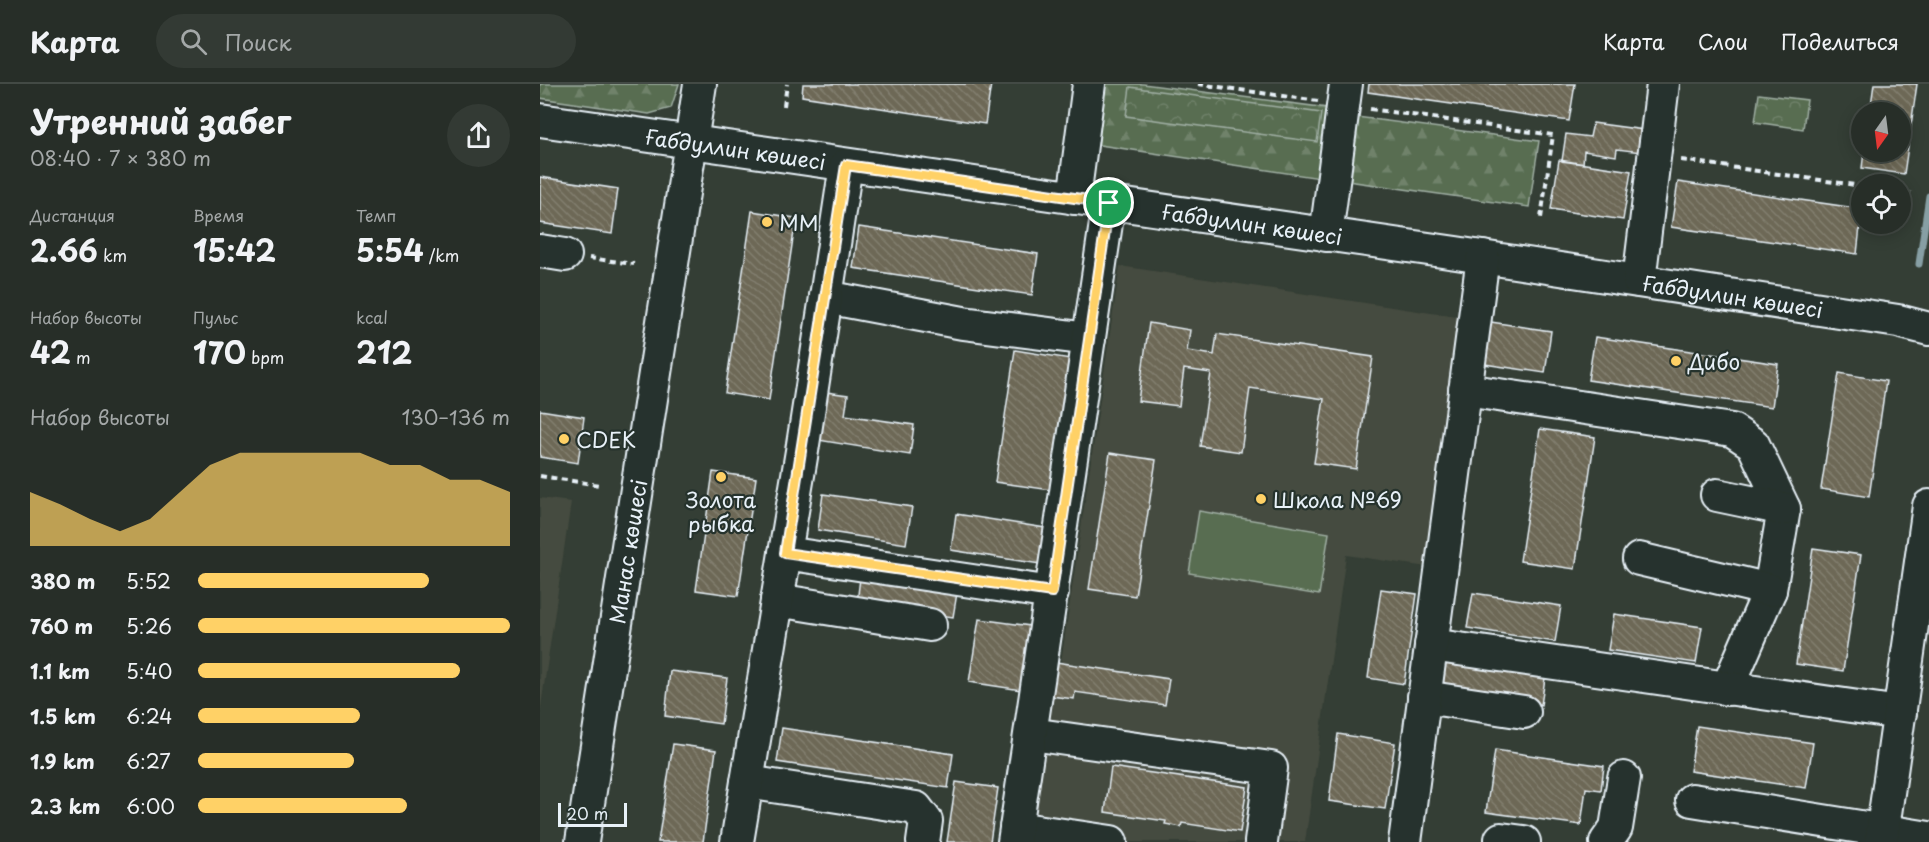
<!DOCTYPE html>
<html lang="ru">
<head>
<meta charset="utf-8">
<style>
  :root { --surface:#272e28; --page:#333a34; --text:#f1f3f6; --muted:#a4a8a8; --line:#434a45; --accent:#ffd166 }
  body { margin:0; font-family:"Playpen Sans",sans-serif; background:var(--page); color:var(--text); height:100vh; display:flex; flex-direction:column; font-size:22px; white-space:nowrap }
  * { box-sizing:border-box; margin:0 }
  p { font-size:20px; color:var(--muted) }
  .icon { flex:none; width:33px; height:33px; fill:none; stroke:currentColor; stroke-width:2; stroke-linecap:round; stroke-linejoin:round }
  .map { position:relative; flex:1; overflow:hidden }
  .panel { display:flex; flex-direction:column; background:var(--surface); width:540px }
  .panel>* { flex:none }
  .needle { width:39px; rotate:194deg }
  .buttons { position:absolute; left:1311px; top:18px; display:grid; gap:12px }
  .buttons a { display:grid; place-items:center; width:60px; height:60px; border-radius:50%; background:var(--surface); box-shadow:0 3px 15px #0003,0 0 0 2px var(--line); font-size:30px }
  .scale { position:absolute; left:18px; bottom:15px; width:69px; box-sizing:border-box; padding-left:6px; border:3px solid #e8f1f8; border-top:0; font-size:16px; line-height:21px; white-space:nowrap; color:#e8f1f8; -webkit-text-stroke:4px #26332d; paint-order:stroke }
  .pin { position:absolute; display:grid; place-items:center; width:51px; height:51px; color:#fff; margin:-26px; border:3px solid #fff; border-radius:50%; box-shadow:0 2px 6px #0007 }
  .round { display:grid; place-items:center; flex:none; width:63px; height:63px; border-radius:32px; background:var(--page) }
  .headline { display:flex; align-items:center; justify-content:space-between; height:102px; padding:0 30px }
  h1 { font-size:33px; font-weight:700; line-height:45px }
  .figures { display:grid; grid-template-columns:repeat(3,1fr); gap:9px; height:102px; padding:6px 30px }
  .figures div { display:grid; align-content:center }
  .figures b { font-size:30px; font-weight:700 }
  .figures small { font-size:16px; font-weight:400 }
  .figures p { font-size:16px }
  .chart { height:168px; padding:12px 30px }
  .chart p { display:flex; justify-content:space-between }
  .chart svg { width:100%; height:108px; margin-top:6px; fill:var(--accent); opacity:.7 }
  ul { padding:0 30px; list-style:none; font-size:20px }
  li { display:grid; grid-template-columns:96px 72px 1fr; align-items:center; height:45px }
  li i { height:15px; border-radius:8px; background:var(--accent) }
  header { display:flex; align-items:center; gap:36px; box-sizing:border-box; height:84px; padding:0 30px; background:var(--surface); border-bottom:2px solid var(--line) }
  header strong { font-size:28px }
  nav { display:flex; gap:33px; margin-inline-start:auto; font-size:21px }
  .search { width:420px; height:54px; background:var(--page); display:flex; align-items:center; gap:15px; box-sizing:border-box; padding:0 21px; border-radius:33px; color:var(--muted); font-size:22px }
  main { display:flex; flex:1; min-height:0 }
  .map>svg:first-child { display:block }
  .built { fill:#454b3f }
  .forest { fill:url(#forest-firs); stroke:#a0afa4; stroke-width:1.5 }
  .park { fill:url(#park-crowns); stroke:#a0afa4; stroke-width:1.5 }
  .pitch { fill:#586d51; stroke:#a0afa4; stroke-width:1.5 }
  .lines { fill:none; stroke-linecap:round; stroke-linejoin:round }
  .stream { stroke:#879fa4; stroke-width:7 }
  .building { fill:url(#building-back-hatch); stroke:#e8f1f8; stroke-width:1.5 }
  .minor-casing { stroke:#e8f1f8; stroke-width:36 }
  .path { stroke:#e8f1f8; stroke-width:4; stroke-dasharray:6 4.5; stroke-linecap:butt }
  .minor { stroke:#26332d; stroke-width:32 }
  .route-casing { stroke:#fff; stroke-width:12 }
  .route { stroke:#ffd166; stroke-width:8 }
  .poi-dot { fill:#ffd166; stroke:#26332d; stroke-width:2 }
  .labels { text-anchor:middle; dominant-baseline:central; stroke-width:4.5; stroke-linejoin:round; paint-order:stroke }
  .street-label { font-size:21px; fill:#e8f1f8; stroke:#26332d }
  .poi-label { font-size:21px; fill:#e8f1f8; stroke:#26332d; text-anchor:start }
</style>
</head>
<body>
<header>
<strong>Карта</strong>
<div class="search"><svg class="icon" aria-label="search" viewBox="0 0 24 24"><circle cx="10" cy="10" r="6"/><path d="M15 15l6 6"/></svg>Поиск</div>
<nav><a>Карта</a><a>Слои</a><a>Поделиться</a></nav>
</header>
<main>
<section class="panel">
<div class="headline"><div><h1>Утренний забег</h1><p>08:40 · 7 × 380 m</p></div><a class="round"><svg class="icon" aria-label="share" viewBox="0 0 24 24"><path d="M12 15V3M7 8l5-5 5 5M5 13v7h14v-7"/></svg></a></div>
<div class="figures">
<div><p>Дистанция</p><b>2.66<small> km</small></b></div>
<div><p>Время</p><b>15:42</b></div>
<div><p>Темп</p><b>5:54<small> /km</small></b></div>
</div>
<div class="figures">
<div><p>Набор высоты</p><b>42<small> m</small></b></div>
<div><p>Пульс</p><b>170<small> bpm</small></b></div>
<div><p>kcal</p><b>212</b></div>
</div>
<div class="chart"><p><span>Набор высоты</span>130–136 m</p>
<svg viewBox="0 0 160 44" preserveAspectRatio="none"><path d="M0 44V22L10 27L20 33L30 38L40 33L50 22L60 11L70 6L80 6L90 6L100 6L110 6L120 11L130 11L140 17L150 17L160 22V44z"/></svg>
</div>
<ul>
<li><b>380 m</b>5:52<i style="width:74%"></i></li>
<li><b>760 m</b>5:26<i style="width:100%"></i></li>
<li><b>1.1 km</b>5:40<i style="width:84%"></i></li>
<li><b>1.5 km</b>6:24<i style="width:52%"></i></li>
<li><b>1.9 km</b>6:27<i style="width:50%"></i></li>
<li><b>2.3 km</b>6:00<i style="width:67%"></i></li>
</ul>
</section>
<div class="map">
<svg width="1389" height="758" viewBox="0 0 1389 758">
  <defs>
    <pattern id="forest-firs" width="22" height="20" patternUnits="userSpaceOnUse" patternTransform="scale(1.5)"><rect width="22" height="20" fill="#586d51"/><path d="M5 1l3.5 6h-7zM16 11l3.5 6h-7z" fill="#70826b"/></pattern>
    <pattern id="park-crowns" width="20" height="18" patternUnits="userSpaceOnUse" patternTransform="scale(1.5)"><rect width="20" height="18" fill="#586d51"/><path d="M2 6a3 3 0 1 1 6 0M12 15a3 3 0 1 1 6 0" fill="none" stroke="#70826b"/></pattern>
    <pattern id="building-back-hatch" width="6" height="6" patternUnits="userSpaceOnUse" patternTransform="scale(1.5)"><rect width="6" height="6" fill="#6d6856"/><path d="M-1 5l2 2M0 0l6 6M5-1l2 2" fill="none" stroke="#827e6f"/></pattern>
  </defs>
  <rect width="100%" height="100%" fill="#343e35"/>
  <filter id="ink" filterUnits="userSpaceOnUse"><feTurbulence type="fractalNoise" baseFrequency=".0167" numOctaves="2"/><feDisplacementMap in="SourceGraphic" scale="12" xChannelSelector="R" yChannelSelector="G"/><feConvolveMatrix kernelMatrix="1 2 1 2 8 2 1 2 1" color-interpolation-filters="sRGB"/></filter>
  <g filter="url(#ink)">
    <path class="built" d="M580,182L924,234L887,483L806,471L765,758H491L516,578H521Z
      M0,414L31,418L0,629Z"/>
    <path class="forest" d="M0,0H139L131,24L109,30L0,14Z
      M559,0H603L795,25L787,95L553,60Z
      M809,32L999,57L989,123L801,96Z"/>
    <path class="park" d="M590,3L781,29L777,58L586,32Z
      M1219,10L1267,16L1263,45L1215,38Z"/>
    <path class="pitch" d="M659,427L789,449L779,511L649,489Z"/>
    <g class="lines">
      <path class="stream" d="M1379,180L1389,112"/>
    </g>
    <path class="building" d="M263,0H451L445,40L262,12Z
      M829,0H1035L1029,37L828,8Z
      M1334,0H1377L1364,90L1322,84L1324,68H1360V28H1330Z
      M1053,39L1104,46L1101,68L1077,65L1076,72L1044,67L1043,80L1022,77L1026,50L1050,53Z
      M1019,76L1091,87L1083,136L1011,125Z
      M0,93L78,105L72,150L0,139Z
      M1138,98L1322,125L1317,170L1131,143Z
      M212,127L256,134L229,316L185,309Z
      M319,143L498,170L492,211L313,184Z
      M944,237L1011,247L1005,289L938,279Z
      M609,239L650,246L647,267L674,271L677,250L833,273L816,385L774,379L784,315L710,304L701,368L660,362L671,289L644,285L639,322L598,317Z
      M1055,253L1238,280L1232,323L1048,296Z
      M475,266L531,275L511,406L455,398Z
      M1299,289L1346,297L1329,413L1281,405Z
      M286,308L308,311L305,331L374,341L370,371L278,356Z
      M0,326L44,333L38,379L0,373Z
      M1000,345L1055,353L1035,485L980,477Z
      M570,369L616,376L595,512L549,505Z
      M173,388L216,394L198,512L156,506Z
      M283,410L372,423L366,460L278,446Z
      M416,430L505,444L500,480L411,466Z
      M1273,464L1321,471L1303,587L1256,580Z
      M320,494L417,509L413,533L317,519Z
      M841,505L877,510L864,600L828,594Z
      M933,509L1021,522L1015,558L927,544Z
      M1074,530L1162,543L1156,579L1068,566Z
      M439,535L490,542L481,606L429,598Z
      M516,578L629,595L625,621L535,608L534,615L511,612Z
      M905,578L1005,594L1001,621L916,608L902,601Z
      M130,587L187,594L181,640L125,632Z
      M1157,642L1273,659L1266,704L1150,687Z
      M242,644L413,670L408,704L237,678Z
      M798,650L855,659L845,725L789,717Z
      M133,660L176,666L163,758H118Z
      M955,666L1064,682L1061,706L1046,704L1041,741L946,728Z
      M571,683L707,703L700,748L642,739L641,743L625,740L626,737L565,728Z
      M416,698L458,704L450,758H407Z"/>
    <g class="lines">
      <g class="minor-casing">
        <g id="minor">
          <path id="s1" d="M0,36L916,169L1358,237L1389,245"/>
          <path d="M306,81L286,213L423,239L549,255"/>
          <path d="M534,114L549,0"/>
          <path d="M786,151L806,0"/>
          <path d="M0,167L25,171"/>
          <path d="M1099,197L1123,0"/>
          <path d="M925,306L1192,346L1213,360L1244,425L1230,506L1187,605"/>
          <path d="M1177,411L1244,425"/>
          <path d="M245,469L512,509"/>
          <path d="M1099,475L1230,506"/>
          <path d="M237,516L390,541"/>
          <path d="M891,561L1360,629"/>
          <path d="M884,613L984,628"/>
          <path d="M491,650L731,684L721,758"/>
          <path d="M207,698L376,724L386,737L383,758"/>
          <path d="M1152,716L1389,754"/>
          <path d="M476,744L571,758"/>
          <path d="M961,755L984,758"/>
          <path id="s2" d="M42,758L160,0"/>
          <path d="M197,758L262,367L286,213"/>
          <path d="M474,758L569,119"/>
          <path d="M865,758L943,173"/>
          <path d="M1066,758L1076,744L1084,694"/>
          <path d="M1341,758L1389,422"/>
        </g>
      </g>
      <path class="path" d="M658,0L778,17
        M244,22L247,0
        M830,25L1013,51L1001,134
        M1141,76L1322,102
        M1360,108L1371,109
        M49,174L94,180
        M0,392L59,401"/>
      <use href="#minor" class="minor"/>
    </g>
  </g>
  <g class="lines" filter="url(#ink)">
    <g class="route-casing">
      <path id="route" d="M306,81L569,119L512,508L245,469Z"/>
    </g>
    <use href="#route" class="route"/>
  </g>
  <g class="poi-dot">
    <circle cx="227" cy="138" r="6"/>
    <circle cx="1136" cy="277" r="6"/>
    <circle cx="24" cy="355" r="6"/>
    <circle cx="181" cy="393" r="6"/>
    <circle cx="721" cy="415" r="6"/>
  </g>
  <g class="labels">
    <g class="street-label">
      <text stroke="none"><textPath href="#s1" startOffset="198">Ғабдуллин көшесі</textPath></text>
      <text stroke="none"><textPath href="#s1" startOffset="720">Ғабдуллин көшесі</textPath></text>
      <text stroke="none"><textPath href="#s1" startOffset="1206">Ғабдуллин көшесі</textPath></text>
      <text stroke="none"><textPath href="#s2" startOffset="294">Манас көшесі</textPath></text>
    </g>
    <g class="poi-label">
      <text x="239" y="138">MM</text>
      <text x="1148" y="277">Дибо</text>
      <text x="36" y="355">CDEK</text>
      <text x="181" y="415" text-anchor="middle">Золота<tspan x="181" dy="24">рыбка</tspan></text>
      <text x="733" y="415">Школа №69</text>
    </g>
  </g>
</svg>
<div class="buttons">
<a><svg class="needle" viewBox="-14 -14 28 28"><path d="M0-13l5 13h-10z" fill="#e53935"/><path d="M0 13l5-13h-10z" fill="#a4a8a8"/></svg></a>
<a><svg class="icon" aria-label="locate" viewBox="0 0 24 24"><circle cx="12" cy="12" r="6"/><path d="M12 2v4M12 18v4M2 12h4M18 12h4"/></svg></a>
</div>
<div class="scale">20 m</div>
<div class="pin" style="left:569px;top:119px;background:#1e9e55"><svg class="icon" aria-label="arrive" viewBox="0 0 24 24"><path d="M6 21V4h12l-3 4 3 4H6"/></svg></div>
</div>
</main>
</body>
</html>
